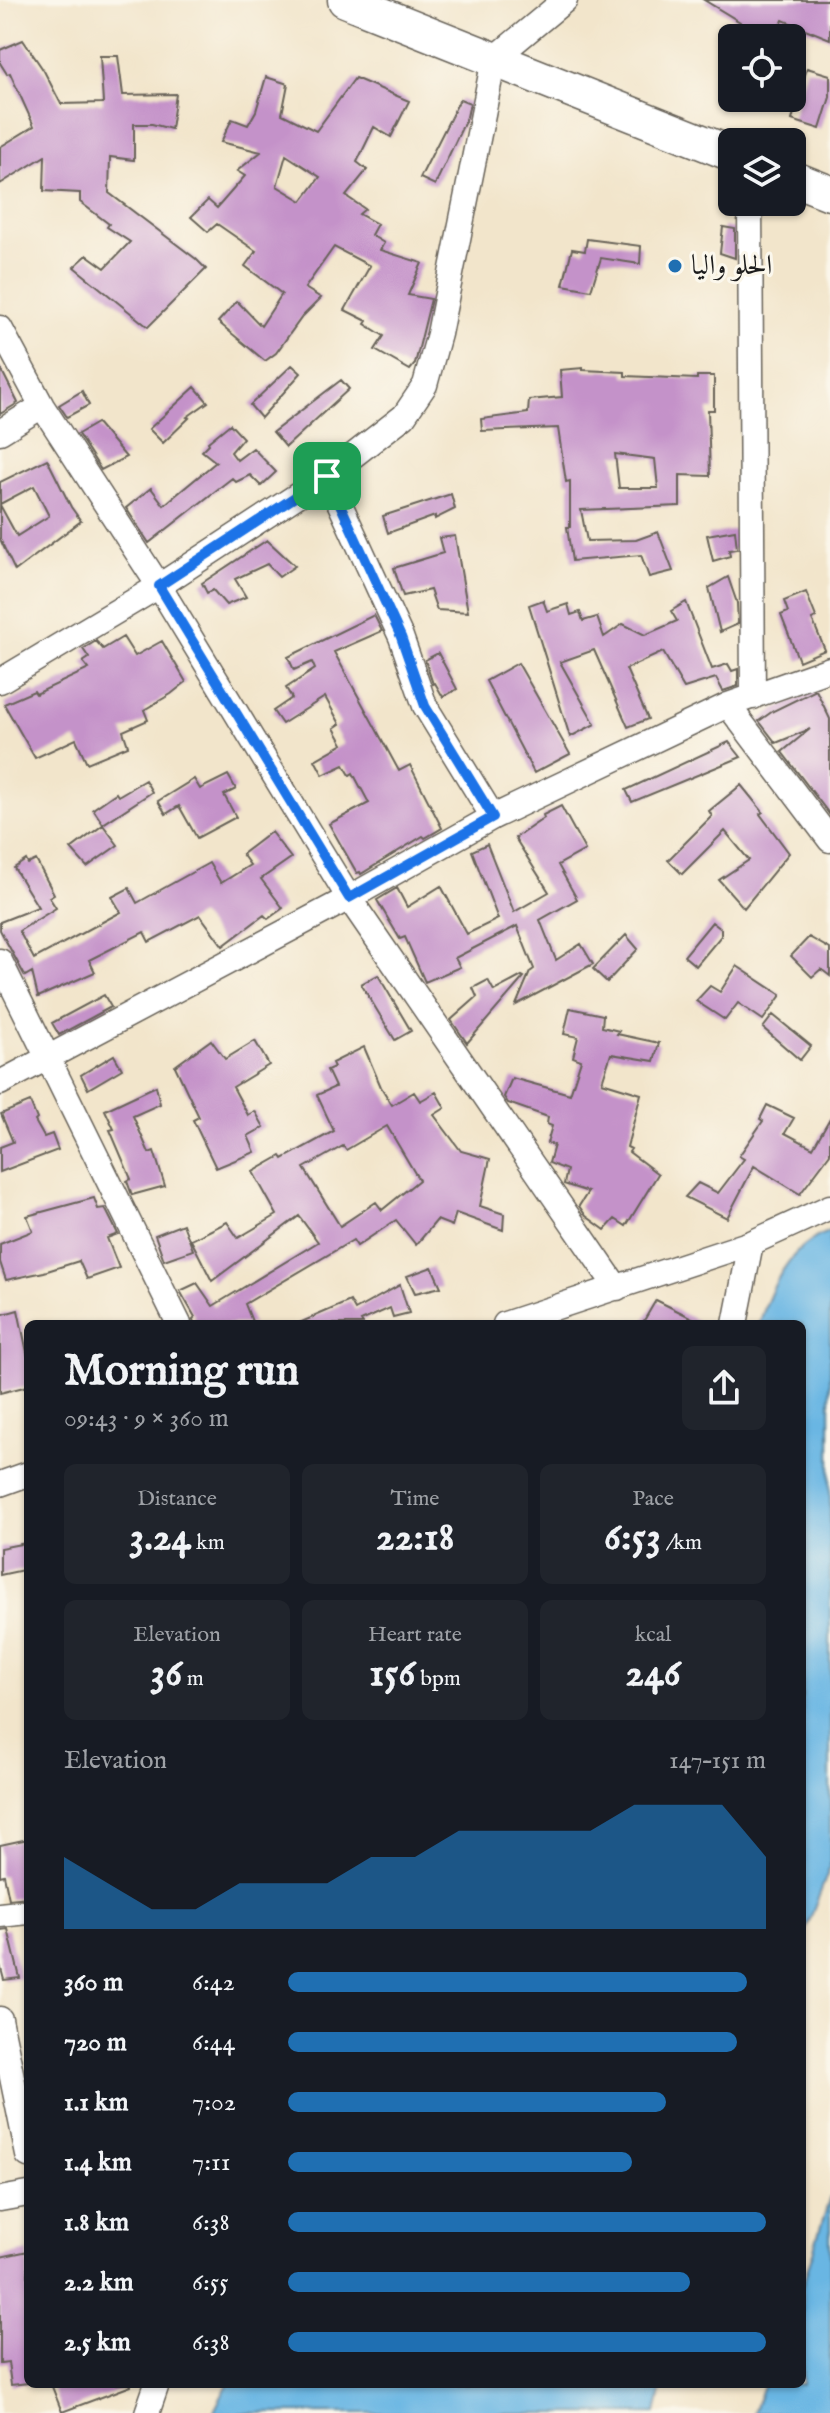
<!DOCTYPE html>
<html lang="en">
<head>
<meta charset="utf-8">
<style>
  :root { --surface:#171b24; --page:#20242c; --text:#f1f3f6; --muted:#9ea1a6; --accent:#1f6fb2 }
  body { margin:0; font-family:"IM FELL English",Amiri,serif; background:var(--page); color:var(--text); height:100vh; display:flex; flex-direction:column; font-size:30px; white-space:nowrap }
  * { box-sizing:border-box; margin:0 }
  p { font-size:26px; color:var(--muted) }
  .icon { flex:none; width:44px; height:44px; fill:none; stroke:currentColor; stroke-width:2; stroke-linecap:round; stroke-linejoin:round }
  .map { position:relative; flex:1; overflow:hidden }
  .sheet { position:absolute; left:24px; top:1320px; width:782px; height:1068px; display:flex; flex-direction:column; background:var(--surface); border-radius:12px; box-shadow:0 2px 6px #0004 }
  .sheet>* { flex:none }
  .tools { position:absolute; left:718px; top:24px; display:grid; gap:16px }
  .tools a { display:grid; place-items:center; width:88px; height:88px; border-radius:12px; background:var(--surface); box-shadow:0 2px 6px #0004; font-size:40px }
  .pin { position:absolute; display:grid; place-items:center; width:68px; height:68px; color:#fff; margin:-34px; border-radius:16px; box-shadow:0 4px 12px #0006 }
  .round { display:grid; place-items:center; flex:none; width:84px; height:84px; border-radius:12px; background:var(--page) }
  .overview { display:flex; align-items:center; justify-content:space-between; height:136px; padding:0 40px }
  h1 { font-size:44px; font-weight:700; line-height:60px }
  .metrics { display:grid; grid-template-columns:repeat(3,1fr); gap:12px; height:136px; padding:8px 40px }
  .metrics div { display:grid; align-content:center; border-radius:12px; background:var(--page); text-align:center }
  .metrics b { font-size:40px; font-weight:700 }
  .metrics small { font-size:22px; font-weight:400 }
  .metrics p { font-size:22px }
  .chart { height:224px; padding:16px 40px }
  .chart p { display:flex; justify-content:space-between }
  .chart svg { width:100%; height:144px; margin-top:8px; fill:var(--accent); opacity:.7 }
  ul { padding:0 40px; list-style:none; font-size:26px }
  li { display:grid; grid-template-columns:128px 96px 1fr; align-items:center; height:60px }
  li i { height:20px; border-radius:10px; background:var(--accent) }
  .map>svg:first-child { display:block }
  .water { fill:#69b6e3; stroke:#426980; stroke-width:2 }
  .building { fill:#c492c9; fill-rule:evenodd }
  .lines { fill:none; stroke-linecap:round; stroke-linejoin:round }
  .street-casing { stroke:#676259; stroke-width:27 }
  .secondary-casing { stroke:#676259; stroke-width:37 }
  .street { stroke:#fff; stroke-width:24 }
  .secondary { stroke:#fff; stroke-width:34 }
  .route-casing { stroke:#fff; stroke-width:16 }
  .route { stroke:#1a73e8; stroke-width:10 }
  .poi-dot { fill:#1f6fb2; stroke:#fbf7ec; stroke-width:3 }
  .labels { text-anchor:middle; dominant-baseline:central; stroke-width:6; stroke-linejoin:round; paint-order:stroke }
  .poi-label { font-size:28px; fill:#1c1c1c; stroke:#fbf7ec; text-anchor:start }
</style>
</head>
<body>
<div class="map">
<svg width="830" height="2413" viewBox="0 0 830 2413">
  <rect width="100%" height="100%" fill="#fbf7ec"/>
  <filter id="ink" filterUnits="userSpaceOnUse"><feTurbulence type="fractalNoise" baseFrequency=".0125" numOctaves="2"/><feDisplacementMap in="SourceGraphic" scale="16" xChannelSelector="R" yChannelSelector="G"/><feConvolveMatrix kernelMatrix="1 2 1 2 8 2 1 2 1" color-interpolation-filters="sRGB"/></filter>
  <filter id="wash" filterUnits="userSpaceOnUse"><feTurbulence type="fractalNoise" baseFrequency=".006" numOctaves="4" result="noise"/><feDisplacementMap in="SourceGraphic" scale="32" xChannelSelector="R" yChannelSelector="G"/><feGaussianBlur stdDeviation="1.8" result="paint"/><feColorMatrix in="noise" values="0 0 0 0 0 0 0 0 0 0 0 0 0 0 0 0 0 1.4 0 .05"/><feComposite in="paint" operator="in"/></filter>
  <g filter="url(#wash)">
    <rect width="100%" height="100%" fill="#f2e5cb"/>
    <path class="water" d="M830,1231V1867L802,1940V1324H759C773,1285 787,1247 830,1231Z
      M830,2197V2413H753L764,2384H802V2287Z
      M228,2384H663L656,2413H213Z"/>
    <g id="blocks">
      <path class="building" d="M704,0H830V39L783,20L775,38H734L740,22Z
        M23,40L44,71L61,104L103,103L100,56H118L123,95L176,94L171,129L152,124H134V160L110,157L109,193L196,259L206,269L148,327L74,267L87,255L105,268L130,242L107,227L109,224L80,202V193L44,191L45,156L0,184V147L34,126L10,73L7,74L0,63V50Z
        M807,68L830,75V97L820,129L792,120Z
        M266,77L288,84L282,114L316,131L355,78L409,101L391,137L374,127L357,162L367,170L346,196L365,209L359,214L377,224L371,235L384,243L380,250L422,263L408,295L431,299L415,364L410,370L375,350L384,336L365,324L367,321L345,310L370,266L334,247L305,288L321,298L302,317L276,353L265,361L218,322L237,301L261,326L282,294L245,266L256,251L217,224L208,232L191,217L208,200L217,208L245,176L237,171L261,152L221,142L232,119L248,125L256,111ZM286,155L320,177L302,201L277,186Z
        M460,99L470,103L467,117L435,185L420,178Z
        M723,227L735,229V258L720,253Z
        M587,239L641,246L640,264L601,258L591,290L563,285L572,249L585,251Z
        M292,365L301,373L261,418L250,405Z
        M0,367L18,403L0,414Z
        M583,368V370L625,372V376L697,379V376H714V410H708L710,476L680,475V506L581,510L587,541L636,540L658,532L673,571L649,577L641,555L572,561L567,527H570V481L566,482L558,428L482,431L481,419L528,413L529,400L562,397L560,370ZM615,454L655,459L658,488H619Z
        M341,380L349,389L286,447L273,432Z
        M195,387L208,402L187,417L189,418L163,443L149,429Z
        M82,391L89,405L67,417L59,405Z
        M97,423L126,457L101,470L78,434Z
        M230,424L243,438L231,452L237,460L253,448L276,472L261,486L250,475L236,482L232,478L149,543L126,508L151,488L164,505L216,462L202,451L209,444L208,442Z
        M47,459L71,507L81,521L15,571L0,539V505L17,536L49,516L34,486L0,504V482Z
        M451,494L455,509L435,519V516L388,533L383,516Z
        M735,530L737,549L729,550L730,556L713,561L707,535Z
        M455,536L468,612L437,610L430,590L403,596L394,568L443,553L439,538Z
        M267,540L295,566L279,577L267,564L235,579L246,597L226,605L213,590L207,593L202,583Z
        M728,577L737,603L738,624L720,632L709,588Z
        M806,592L816,617L812,619L825,650L799,661L781,615L788,612L784,601Z
        M543,600L547,611L568,604L571,615L580,612L583,621L597,617L604,637L623,624L645,635L677,621L671,611L686,602L712,669L728,664L732,671L738,669V686L723,691L716,678L684,688L663,652L626,669L648,719L628,727L594,650L560,662L595,724L570,737L529,605Z
        M374,615L382,631L334,652L399,771L410,765L442,828L425,838L423,836L361,874L360,872L357,873L329,824L369,803L353,773L350,775L344,765L323,775L315,760L343,744L334,728L340,724L325,697L282,724L273,711L292,698L286,688L315,669L312,662L294,670L288,657Z
        M123,637L135,656L162,641L186,682L171,694L144,710L148,720L123,731L128,746L87,763L76,739L35,758L4,704L34,691L36,694L89,669L83,662L89,658L83,649L96,641L103,649Z
        M438,653L457,689L443,697L435,683L433,684L425,660Z
        M518,663L570,754L534,773L486,681Z
        M816,690L830,719V815L782,752L810,729L776,743L759,721L773,711Z
        M729,742L741,757L632,802L626,790Z
        M228,775L236,789L224,795L236,817L197,838L179,806L166,814L158,801L194,779L200,789Z
        M145,780L152,792L103,824L93,809L116,793L118,796Z
        M741,785L763,812L760,814L789,853L744,908L719,880L749,860L725,831L682,874L668,860L712,816L709,811Z
        M561,806L585,850L558,865L577,899L540,920L556,960L581,944L593,964L516,1005L530,972L534,969L517,926L455,958L460,967L425,982L405,937L400,939L377,900L397,888L407,907L441,886L467,934L498,919L472,851L487,844L514,912L549,892L515,838L544,818L543,815Z
        M103,825L118,845L87,867L71,849Z
        M271,832L291,858L261,879L283,908L268,919L264,915L223,946L200,915L149,942L144,932L89,960L95,972L38,997L32,972L25,976L0,930V922L38,907L14,868L26,860L28,864L36,860L54,894L49,897L56,908L19,931L34,959L121,912L112,897L129,888L137,903L209,863L221,883L250,865L242,854Z
        M712,922L721,929V936L696,966L684,956Z
        M626,935L638,949L607,982L593,969Z
        M809,937L830,949V976L821,969L812,977L791,956Z
        M737,966L781,995L763,1020L738,1003L725,1020L696,1001L710,986L720,992Z
        M378,975L411,1031L395,1040L361,984Z
        M522,976L524,977L467,1043L451,1020L477,997L473,988L488,980L494,991Z
        M104,995L111,1007L59,1035L52,1023Z
        M570,1008L603,1015L602,1027L619,1031L617,1034L659,1043L654,1061L611,1054L602,1082L641,1094L627,1147L631,1149L629,1152L658,1174L626,1226L615,1219L605,1230L586,1216L579,1206L588,1192L564,1184L567,1170L549,1163L554,1145L547,1143L552,1126L547,1124L548,1117L508,1103L504,1097L512,1078L570,1094L581,1060L573,1057L578,1037L564,1034Z
        M773,1015L811,1046L800,1060L763,1028Z
        M211,1040L225,1059L255,1041L269,1065L233,1087L248,1115L255,1111L264,1127L248,1136L255,1152L216,1168L193,1120L199,1117L175,1066Z
        M364,1047L381,1087L392,1105L414,1092L420,1101L436,1092L445,1108L434,1115L461,1151L490,1159L480,1206L504,1214L503,1230L456,1213L452,1226L437,1220L416,1245L396,1220L357,1246L353,1240L245,1304L253,1324H194L193,1319L195,1317L180,1291L197,1283L213,1306L318,1242L299,1216L212,1281L191,1240L227,1222L238,1238L277,1215L253,1172L281,1156L283,1159L334,1131L317,1095L335,1087L327,1070L334,1067L332,1063ZM387,1126L419,1180L382,1210L376,1202L340,1226L304,1168L343,1146L346,1150Z
        M114,1055L122,1069L88,1089L81,1075Z
        M156,1086L160,1104L133,1116L149,1153L154,1151L165,1186L132,1195L127,1181L131,1179L110,1130L114,1129L105,1110Z
        M30,1102L37,1119L35,1121L44,1137L52,1134L58,1150L0,1172V1147L13,1142L1,1114Z
        M767,1105L794,1118L785,1133L813,1148L830,1118V1154L800,1194L754,1166L727,1218L685,1197L698,1183L718,1193L744,1159L739,1156L763,1121L760,1119Z
        M94,1198L98,1209L105,1208L118,1234L107,1238L119,1268L87,1279L79,1261L44,1272L6,1280L0,1262V1244L33,1231L27,1216Z
        M183,1224L193,1250L164,1260L155,1235Z
        M432,1267L441,1287L415,1293L407,1276Z
        M400,1285L409,1313L393,1317L390,1308L361,1321L363,1324H297L350,1301L355,1310Z
        M656,1300L704,1324H642Z
        M18,1310L28,1357V1386L0,1393V1315Z
        M26,1543L28,1569L0,1575V1548Z
        M28,1839V1897L9,1899L4,1875L0,1876V1845Z
        M8,1929L20,1978L4,1980L0,1965V1930Z
        M28,2251V2383L11,2385L8,2362L0,2363V2257Z
        M51,2384H131V2386L62,2412Z"/>
    </g>
  </g>
  <g filter="url(#ink)">
    <use href="#blocks" fill-opacity="0" stroke="#676259" stroke-width="2"/>
    <g class="lines">
      <g class="street-casing">
        <path id="street" d="M750,202L753,697
          M0,328L42,406L159,586L349,898L617,1288
          M0,432L42,406
          M327,476L401,637L425,706L493,817
          M0,681L159,586L327,476L404,416L425,385L439,334L494,59L565,0
          M728,705L830,840
          M0,961L179,1324
          M0,1083L349,898L493,817L728,705L830,669
          M505,1324L751,1243L830,1207
          M735,1324L751,1243
          M0,1484L28,1474
          M0,1915L28,1912
          M0,2019L28,2155
          M0,2199L28,2194
          M147,2413L157,2384"/>
      </g>
      <g class="secondary-casing">
        <path id="secondary" d="M345,0L732,154
          M792,178L830,193"/>
      </g>
      <use href="#street" class="street"/>
      <use href="#secondary" class="secondary"/>
    </g>
  </g>
  <g class="lines" filter="url(#ink)">
    <g class="route-casing">
      <path id="route" d="M327,476L401,637L425,706L493,817L349,898L159,586Z"/>
    </g>
    <use href="#route" class="route"/>
  </g>
  <circle class="poi-dot" cx="675" cy="266" r="8"/>
  <g class="labels">
    <g class="poi-label">
      <text x="691" y="266">الحلو واليا</text>
    </g>
  </g>
</svg>
<div class="tools">
<a><svg class="icon" aria-label="locate" viewBox="0 0 24 24"><circle cx="12" cy="12" r="6"/><path d="M12 2v4M12 18v4M2 12h4M18 12h4"/></svg></a>
<a><svg class="icon" aria-label="layers" viewBox="0 0 24 24"><path d="M12 4l9 5-9 5-9-5zM3 14l9 5 9-5"/></svg></a>
</div>
<div class="pin" style="left:327px;top:476px;background:#1e9e55"><svg class="icon" aria-label="arrive" viewBox="0 0 24 24"><path d="M6 21V4h12l-3 4 3 4H6"/></svg></div>
<section class="sheet">
<div class="overview"><div><h1>Morning run</h1><p>09:43 · 9 × 360 m</p></div><a class="round"><svg class="icon" aria-label="share" viewBox="0 0 24 24"><path d="M12 15V3M7 8l5-5 5 5M5 13v7h14v-7"/></svg></a></div>
<div class="metrics">
<div><p>Distance</p><b>3.24<small> km</small></b></div>
<div><p>Time</p><b>22:18</b></div>
<div><p>Pace</p><b>6:53<small> /km</small></b></div>
</div>
<div class="metrics">
<div><p>Elevation</p><b>36<small> m</small></b></div>
<div><p>Heart rate</p><b>156<small> bpm</small></b></div>
<div><p>kcal</p><b>246</b></div>
</div>
<div class="chart"><p><span>Elevation</span>147–151 m</p>
<svg viewBox="0 0 160 44" preserveAspectRatio="none"><path d="M0 44V22L10 30L20 38L30 38L40 30L50 30L60 30L70 22L80 22L90 14L100 14L110 14L120 14L130 6L140 6L150 6L160 22V44z"/></svg>
</div>
<ul>
<li><b>360 m</b>6:42<i style="width:96%"></i></li>
<li><b>720 m</b>6:44<i style="width:94%"></i></li>
<li><b>1.1 km</b>7:02<i style="width:79%"></i></li>
<li><b>1.4 km</b>7:11<i style="width:72%"></i></li>
<li><b>1.8 km</b>6:38<i style="width:100%"></i></li>
<li><b>2.2 km</b>6:55<i style="width:84%"></i></li>
<li><b>2.5 km</b>6:38<i style="width:100%"></i></li>
</ul>
</section>
</div>
</body>
</html>
